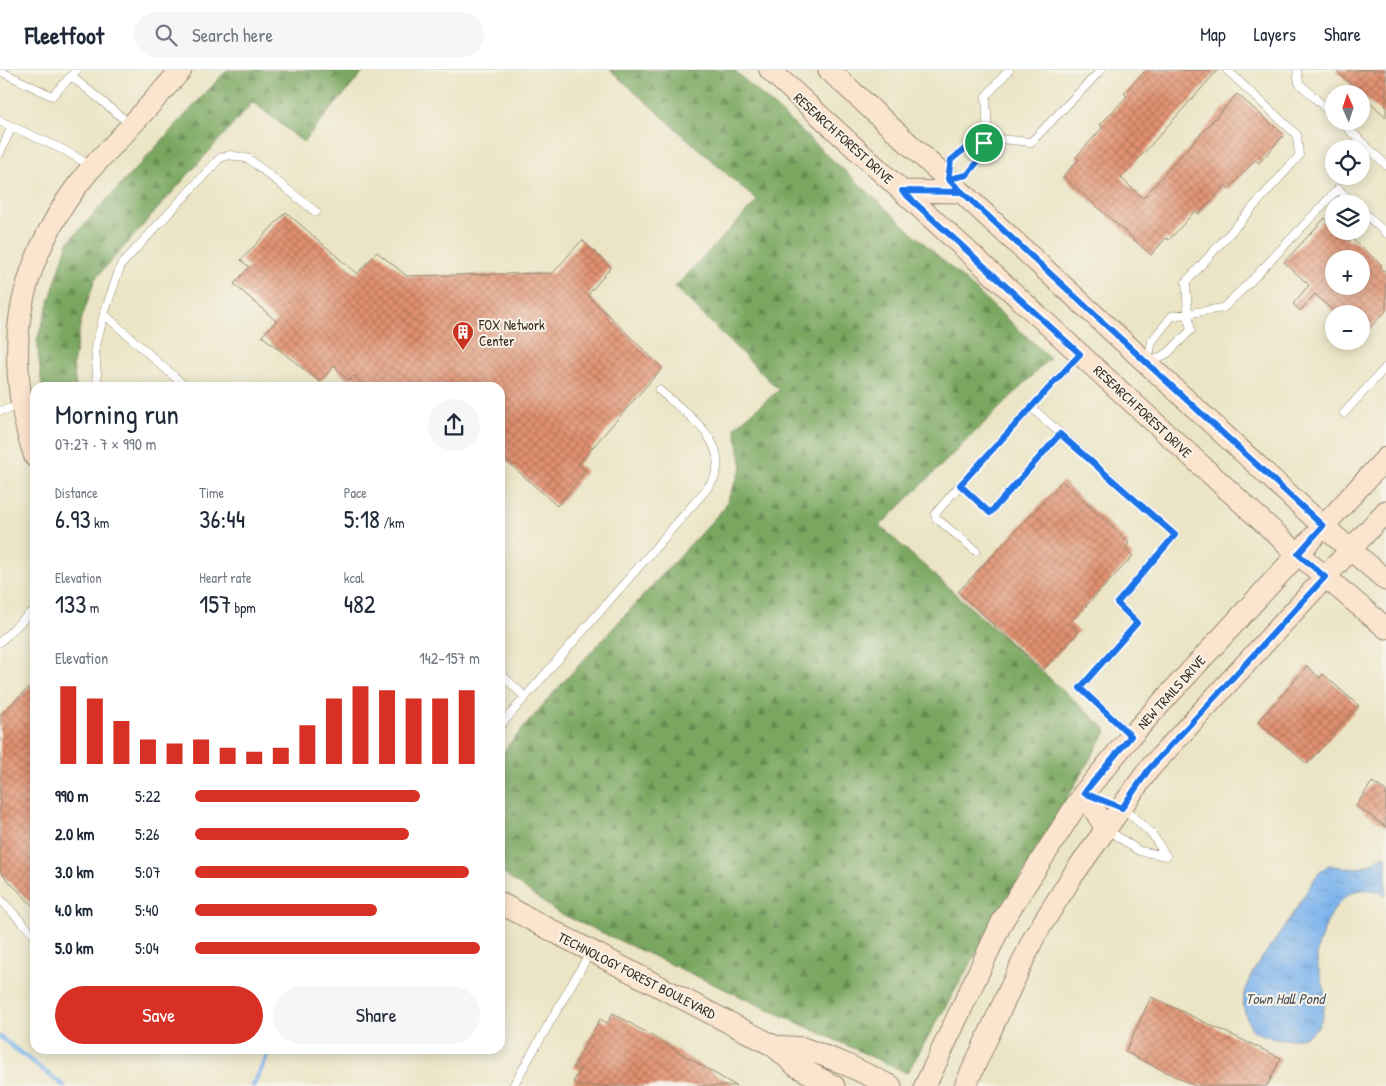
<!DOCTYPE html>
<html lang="en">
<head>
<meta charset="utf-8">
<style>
  :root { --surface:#fff; --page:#f6f6f7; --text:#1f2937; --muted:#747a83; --line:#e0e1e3; --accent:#d93025 }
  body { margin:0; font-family:"Patrick Hand",sans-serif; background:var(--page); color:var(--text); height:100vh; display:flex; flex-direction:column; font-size:19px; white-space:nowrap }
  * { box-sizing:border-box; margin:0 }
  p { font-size:16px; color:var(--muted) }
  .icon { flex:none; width:28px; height:28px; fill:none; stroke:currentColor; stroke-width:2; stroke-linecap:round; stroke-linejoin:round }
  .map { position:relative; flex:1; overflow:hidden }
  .sheet { position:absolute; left:30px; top:312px; width:475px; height:672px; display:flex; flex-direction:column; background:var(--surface); border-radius:15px; box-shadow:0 2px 12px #0003 }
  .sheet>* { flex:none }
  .needle { width:32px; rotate:357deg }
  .buttons { position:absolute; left:1325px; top:15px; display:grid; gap:10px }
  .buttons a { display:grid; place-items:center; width:45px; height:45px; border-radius:50%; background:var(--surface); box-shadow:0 2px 12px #0003; font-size:25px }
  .pin { position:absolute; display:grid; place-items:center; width:42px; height:42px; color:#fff; margin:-21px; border:2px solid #fff; border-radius:50%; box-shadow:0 1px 5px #0007 }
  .round { display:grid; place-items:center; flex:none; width:52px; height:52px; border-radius:26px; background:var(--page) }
  .summary { display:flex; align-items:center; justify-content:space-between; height:85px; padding:0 25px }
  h1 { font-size:28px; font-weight:600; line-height:38px }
  .figures { display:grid; grid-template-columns:repeat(3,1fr); gap:8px; height:85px; padding:5px 25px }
  .figures div { display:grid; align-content:center }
  .figures b { font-size:25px; font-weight:600 }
  .figures small { font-size:14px; font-weight:400 }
  .figures p { font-size:14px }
  .chart { height:140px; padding:10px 25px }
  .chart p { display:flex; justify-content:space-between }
  .chart svg { width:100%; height:90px; margin-top:5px; stroke:var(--accent); stroke-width:6 }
  .button { display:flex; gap:10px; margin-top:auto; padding:10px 25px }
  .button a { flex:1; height:58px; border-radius:30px; background:var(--accent); color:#fff; font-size:20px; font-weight:600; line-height:58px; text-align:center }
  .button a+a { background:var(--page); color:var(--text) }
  ul { padding:0 25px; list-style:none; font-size:16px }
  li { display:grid; grid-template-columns:80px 60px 1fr; align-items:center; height:38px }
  li i { height:12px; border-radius:6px; background:var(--accent) }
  header { display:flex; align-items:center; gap:30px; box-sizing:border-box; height:70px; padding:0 25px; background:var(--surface); border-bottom:1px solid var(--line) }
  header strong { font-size:24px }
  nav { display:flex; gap:28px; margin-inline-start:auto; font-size:18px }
  .search { width:350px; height:45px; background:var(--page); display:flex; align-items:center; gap:12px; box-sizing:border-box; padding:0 18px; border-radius:28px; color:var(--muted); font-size:19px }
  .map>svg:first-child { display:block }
  .forest { fill:url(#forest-firs); stroke:#5a683f }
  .water { fill:url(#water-ripples); stroke:#5c6f86 }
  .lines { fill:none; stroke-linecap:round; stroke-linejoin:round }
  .stream { stroke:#7db4ed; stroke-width:4.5 }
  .building { fill:url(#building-cross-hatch); fill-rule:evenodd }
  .lane-casing { stroke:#938872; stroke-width:9 }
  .secondary-casing { stroke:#938872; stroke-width:23 }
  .lane { stroke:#fff; stroke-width:8 }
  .secondary { stroke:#fce5cf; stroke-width:21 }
  .route-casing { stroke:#fff; stroke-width:10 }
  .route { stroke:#1a73e8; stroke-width:6 }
  .labels { text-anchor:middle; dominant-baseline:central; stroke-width:4; stroke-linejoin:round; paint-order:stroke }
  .street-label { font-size:14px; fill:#3b2a1e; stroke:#f7f3e8 }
  .poi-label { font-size:14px; fill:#3b2a1e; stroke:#f7f3e8; text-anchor:start }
  .water-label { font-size:15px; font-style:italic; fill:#4f535c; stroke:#f7f3e8 }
</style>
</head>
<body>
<header>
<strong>Fleetfoot</strong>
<div class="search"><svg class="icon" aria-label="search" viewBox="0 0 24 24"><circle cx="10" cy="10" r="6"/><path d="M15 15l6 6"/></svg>Search here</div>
<nav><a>Map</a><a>Layers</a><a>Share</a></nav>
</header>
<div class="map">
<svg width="1386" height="1016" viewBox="0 0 1386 1016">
  <defs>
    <pattern id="forest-firs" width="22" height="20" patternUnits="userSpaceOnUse" patternTransform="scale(1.25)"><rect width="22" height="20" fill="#79a760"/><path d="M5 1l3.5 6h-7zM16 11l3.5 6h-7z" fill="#64884f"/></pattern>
    <pattern id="water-ripples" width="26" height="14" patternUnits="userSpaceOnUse" patternTransform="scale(1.25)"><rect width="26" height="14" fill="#7db4ed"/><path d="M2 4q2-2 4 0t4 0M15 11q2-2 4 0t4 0" fill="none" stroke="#6893bf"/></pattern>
    <pattern id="building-cross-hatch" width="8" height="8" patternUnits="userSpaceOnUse" patternTransform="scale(1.25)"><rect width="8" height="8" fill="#e1906f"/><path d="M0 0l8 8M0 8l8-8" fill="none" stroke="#b8765b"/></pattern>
  </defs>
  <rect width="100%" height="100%" fill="#f7f3e8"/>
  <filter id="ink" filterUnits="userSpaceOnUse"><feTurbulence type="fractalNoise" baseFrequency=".02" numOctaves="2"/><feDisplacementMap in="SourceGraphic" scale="10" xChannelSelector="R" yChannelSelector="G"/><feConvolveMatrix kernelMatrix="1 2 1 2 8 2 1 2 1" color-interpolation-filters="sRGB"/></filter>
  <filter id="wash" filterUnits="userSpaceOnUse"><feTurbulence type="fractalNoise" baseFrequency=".0096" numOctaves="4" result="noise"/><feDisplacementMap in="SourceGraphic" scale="20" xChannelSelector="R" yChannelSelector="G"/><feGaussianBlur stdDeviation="1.12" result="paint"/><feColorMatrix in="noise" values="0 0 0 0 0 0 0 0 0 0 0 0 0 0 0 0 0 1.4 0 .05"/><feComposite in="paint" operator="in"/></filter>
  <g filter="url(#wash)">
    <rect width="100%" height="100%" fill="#ebe5c6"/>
    <path class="forest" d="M227,0H365L303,72L253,32L95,209L81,251L73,295L76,317H42L37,270L68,172Z
      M610,0H734L1050,288L880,456L1107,660L907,1003L557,842L500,801V685L557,619L724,438L742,397L735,357L779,320L675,217L757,131Z"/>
    <path class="water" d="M1386,785V825C1352,808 1333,834 1323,863C1320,870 1317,878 1317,885C1316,897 1322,907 1324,918C1328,945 1319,969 1290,969C1280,969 1261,967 1253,960C1246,953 1242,934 1244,924C1249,905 1262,887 1274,872C1290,850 1304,825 1319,802L1329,795C1340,797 1354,801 1365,796C1373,793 1376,788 1386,785Z"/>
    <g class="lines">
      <path class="stream" d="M0,967L64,1016
        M253,1016L270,980"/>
    </g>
    <g id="blocks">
      <path class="building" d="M1146,0H1218L1121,108L1143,128L1237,24L1284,65L1259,93L1255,90L1229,119L1225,115L1199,144L1195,141L1169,170L1166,168L1151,185L1063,106L1079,89L1076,87L1103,57L1100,55L1127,26L1124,23Z
        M1335,0H1386V47L1361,24Z
        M286,142L357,204L377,182L407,206L553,203L582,170L611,197L588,225L662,298L578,394L586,401L557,436L500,385V318H366L354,306L349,311L334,296L320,312L262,266L276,251L234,214L249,197L241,190Z
        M1325,148L1334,155V161H1340L1350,171L1352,169L1382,195L1380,197L1386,202V241L1361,267V244H1336L1315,224L1300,241L1293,234L1309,215L1284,192ZM1334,189H1361V216H1334Z
        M1062,411L1129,473L1125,478L1133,486L1070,553L1079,561L1043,600L958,522Z
        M1307,596L1320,608L1323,604L1359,636L1307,694L1258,652Z
        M35,612V838L0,802V645Z
        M1372,712L1386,721V757L1356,736Z
        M1151,927L1281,988L1267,1016H1195L1125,982Z
        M613,943L736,1016H579L573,1012L580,1000L573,997L600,949L607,953Z"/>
    </g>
  </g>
  <g filter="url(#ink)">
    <use href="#blocks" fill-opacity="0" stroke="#938872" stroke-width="1"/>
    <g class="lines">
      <g class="lane-casing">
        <path id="lane" d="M1297,0L1299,13L1334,46
          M0,1L52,26L77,0
          M71,6L130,54
          M0,51L66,81L91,96
          M1340,51L1386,95
          M988,68L1031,72L1101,0
          M976,70L984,73L987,80L967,105L948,109L951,90Z
          M985,72L988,68L986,26L1009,0
          M0,83L12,56
          M1361,140L1386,163
          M1079,285L960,415L990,443L1061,364L1175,465L1117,533L1137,553L1080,618L1131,665
          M1148,290L1152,271L1172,246L1223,238L1252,210L1338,119L1354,134
          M1148,293L1168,283L1191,260L1188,244L1186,212L1299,86L1297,65L1227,0
          M98,318L95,279L104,244
          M187,318L104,244L121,195L220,88L230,85L249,89L316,142
          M1031,337L1061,364
          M0,341L20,336
          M1344,343L1386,297
          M960,415L935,444L936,448L976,481
          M0,572L29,544L35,541
          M500,603L525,627
          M500,656L704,422C708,417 713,411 715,406C729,370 682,340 659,320
          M1123,738L1152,764L1166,786
          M1108,760L1139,781L1166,786
          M0,829L35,866
          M513,1016L591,881"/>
      </g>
      <g class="secondary-casing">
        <path id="secondary" d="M770,0L1298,484L1386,558
          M829,0L1323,456L1386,510
          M902,121L961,122
          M35,387C17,337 11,269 26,218C37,179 58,139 84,107C94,94 106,83 117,71C139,47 160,24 181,0
          M1084,723L1106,759
          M500,833L564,867L774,976L796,996L834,1016
          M774,976L803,978L843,993L891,1016
          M925,1016L1003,850L1084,723L1131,666L1386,388
          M965,1016L1034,867L1073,805L1149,699L1386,441"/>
      </g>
      <use href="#lane" class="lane"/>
      <use href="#secondary" class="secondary"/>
    </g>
  </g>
  <g class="lines" filter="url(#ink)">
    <g class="route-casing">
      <path id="route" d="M984,73L987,80L967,105L948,109L961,122L902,121L1080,284L960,415L990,443L1060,364L1175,465L1117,533L1137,553L1080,618L1131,666L1084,723L1122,738L1149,699L1325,507L1298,484L1323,456L948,109L951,90L976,70L984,73"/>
    </g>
    <use href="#route" class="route"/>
  </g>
  <defs>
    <g id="building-pin" transform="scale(1.125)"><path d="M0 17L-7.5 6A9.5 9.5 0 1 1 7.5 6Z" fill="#c8321e" stroke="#f7f3e8"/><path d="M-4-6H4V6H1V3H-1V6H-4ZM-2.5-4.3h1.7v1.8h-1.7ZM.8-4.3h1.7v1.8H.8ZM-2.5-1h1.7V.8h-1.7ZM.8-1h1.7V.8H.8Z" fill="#fff"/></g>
  </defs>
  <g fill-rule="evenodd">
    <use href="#building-pin" x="463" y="262"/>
  </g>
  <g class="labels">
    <g class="street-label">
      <text transform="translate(844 68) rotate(42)">RESEARCH FOREST DRIVE</text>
      <text transform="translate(1143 341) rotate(43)">RESEARCH FOREST DRIVE</text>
      <text transform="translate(1171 622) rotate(-48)">NEW TRAILS DRIVE</text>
      <text transform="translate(637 905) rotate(27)">TECHNOLOGY FOREST BOULEVARD</text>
    </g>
    <g class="poi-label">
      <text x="479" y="254">FOX Network<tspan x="479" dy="16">Center</tspan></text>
    </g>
    <g class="water-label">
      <text x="1285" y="928">Town Hall Pond</text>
    </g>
  </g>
</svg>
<div class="buttons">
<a><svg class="needle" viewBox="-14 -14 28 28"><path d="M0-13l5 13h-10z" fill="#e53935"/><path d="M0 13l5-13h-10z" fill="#747a83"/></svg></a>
<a><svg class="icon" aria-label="locate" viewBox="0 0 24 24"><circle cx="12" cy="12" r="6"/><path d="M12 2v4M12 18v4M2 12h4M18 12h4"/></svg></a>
<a><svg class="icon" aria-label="layers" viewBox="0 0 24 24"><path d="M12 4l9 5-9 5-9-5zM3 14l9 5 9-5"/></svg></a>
<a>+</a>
<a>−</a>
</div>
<div class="pin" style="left:984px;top:73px;background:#1e9e55"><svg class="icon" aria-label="arrive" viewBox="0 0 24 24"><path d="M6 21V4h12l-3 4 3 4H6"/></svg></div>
<section class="sheet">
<div class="summary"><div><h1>Morning run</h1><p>07:27 · 7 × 990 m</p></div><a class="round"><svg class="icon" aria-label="share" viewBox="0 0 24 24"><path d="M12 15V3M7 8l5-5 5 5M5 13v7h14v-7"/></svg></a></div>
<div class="figures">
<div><p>Distance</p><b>6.93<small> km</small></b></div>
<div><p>Time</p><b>36:44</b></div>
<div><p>Pace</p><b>5:18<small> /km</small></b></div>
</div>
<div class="figures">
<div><p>Elevation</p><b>133<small> m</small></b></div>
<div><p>Heart rate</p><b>157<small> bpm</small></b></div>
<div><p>kcal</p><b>482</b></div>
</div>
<div class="chart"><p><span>Elevation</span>142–157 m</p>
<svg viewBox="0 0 160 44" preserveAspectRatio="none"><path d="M5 44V6M15 44V12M25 44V23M35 44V32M45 44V34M55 44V32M65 44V36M75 44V38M85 44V36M95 44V25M105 44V12M115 44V6M125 44V8M135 44V12M145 44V12M155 44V8"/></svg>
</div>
<ul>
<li><b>990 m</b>5:22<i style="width:79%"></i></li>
<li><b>2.0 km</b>5:26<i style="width:75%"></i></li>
<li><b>3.0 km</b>5:07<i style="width:96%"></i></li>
<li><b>4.0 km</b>5:40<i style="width:64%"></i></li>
<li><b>5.0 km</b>5:04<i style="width:100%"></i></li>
</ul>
<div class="button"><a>Save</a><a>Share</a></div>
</section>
</div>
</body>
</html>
